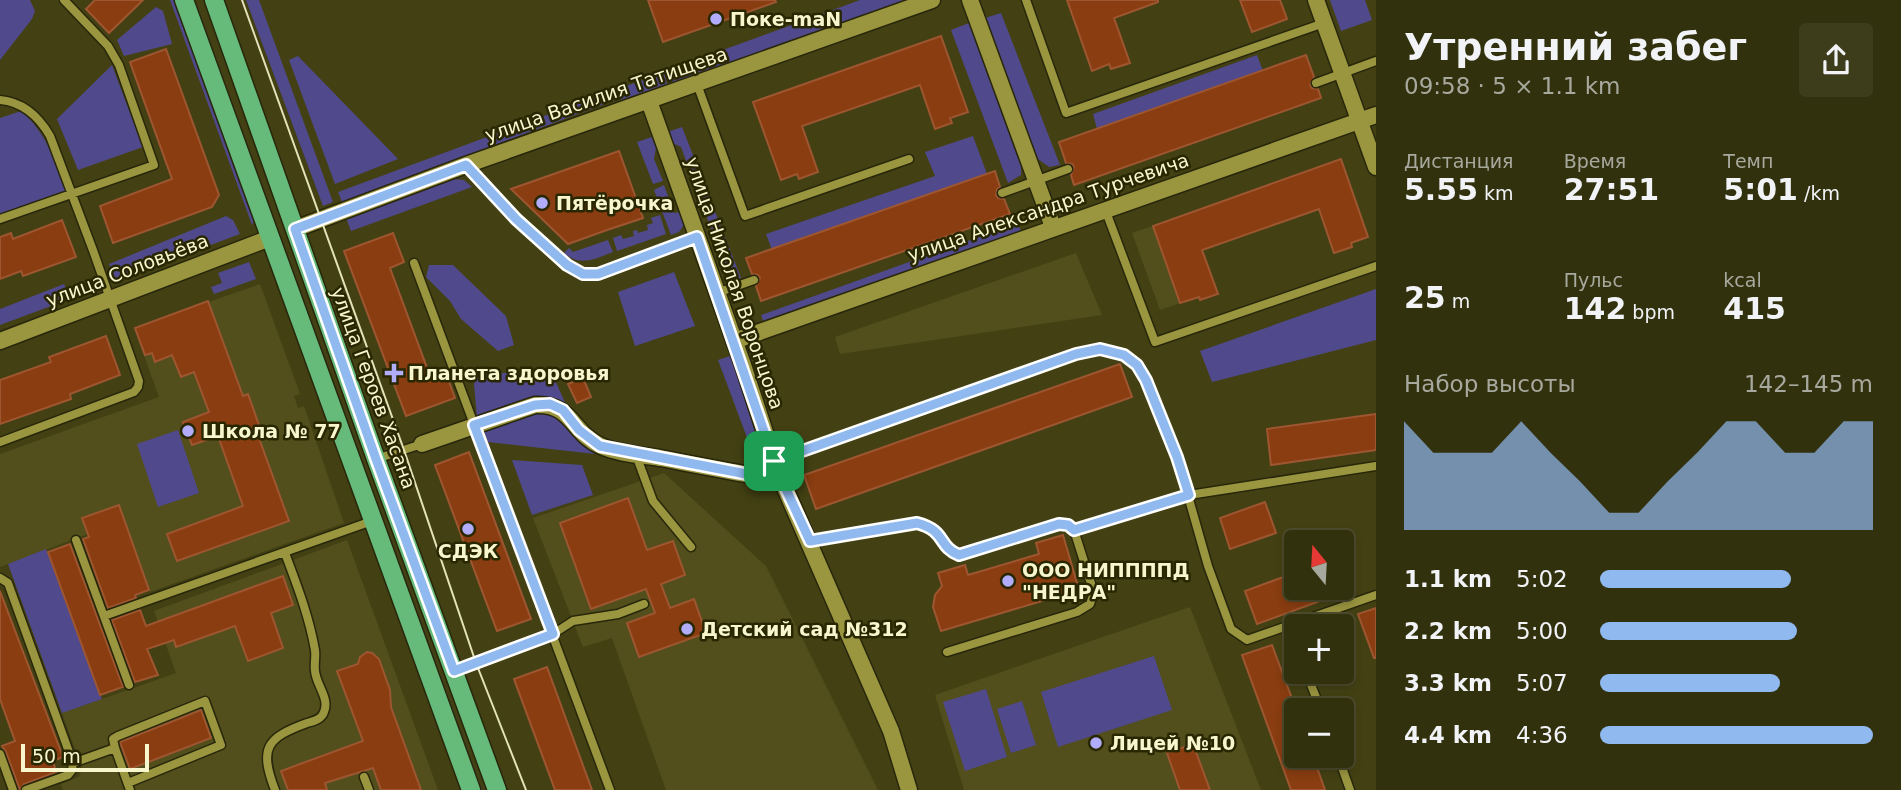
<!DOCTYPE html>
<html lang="ru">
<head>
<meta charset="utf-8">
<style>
  :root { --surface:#32310e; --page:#3d3d1c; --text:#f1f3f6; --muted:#a8a99e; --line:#4d4c2e; --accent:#90b9f0 }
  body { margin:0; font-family:"DejaVu Sans",sans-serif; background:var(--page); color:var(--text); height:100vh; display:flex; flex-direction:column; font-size:26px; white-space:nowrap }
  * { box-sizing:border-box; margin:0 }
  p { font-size:23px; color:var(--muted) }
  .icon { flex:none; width:38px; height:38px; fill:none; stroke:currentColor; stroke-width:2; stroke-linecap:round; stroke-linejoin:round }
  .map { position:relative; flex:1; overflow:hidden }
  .side { display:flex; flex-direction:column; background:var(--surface); width:525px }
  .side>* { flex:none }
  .needle { width:46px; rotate:342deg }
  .buttons { position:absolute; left:1284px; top:530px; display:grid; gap:14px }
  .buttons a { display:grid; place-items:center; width:70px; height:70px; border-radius:7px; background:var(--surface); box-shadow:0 4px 10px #0003,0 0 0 2px var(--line); font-size:35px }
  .scale { position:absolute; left:21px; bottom:18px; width:128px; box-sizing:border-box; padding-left:7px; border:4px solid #f7f6cd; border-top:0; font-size:19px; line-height:24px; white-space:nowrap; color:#f7f6cd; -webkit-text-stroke:5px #292702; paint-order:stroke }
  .pin { position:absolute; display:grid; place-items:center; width:60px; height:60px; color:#fff; margin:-30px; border-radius:14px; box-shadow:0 4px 10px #0006 }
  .round { display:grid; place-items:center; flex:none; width:74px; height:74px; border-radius:7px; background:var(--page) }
  .head { display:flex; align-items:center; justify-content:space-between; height:119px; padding:0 28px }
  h1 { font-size:38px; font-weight:800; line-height:52px }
  .figures { display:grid; grid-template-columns:repeat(3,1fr); gap:10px; height:119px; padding:7px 28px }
  .figures div { display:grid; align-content:center }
  .figures b { font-size:30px; font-weight:800 }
  .figures small { font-size:19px; font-weight:400 }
  .figures p { font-size:19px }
  .chart { height:196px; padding:14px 28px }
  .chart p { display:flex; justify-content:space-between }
  .chart svg { width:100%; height:126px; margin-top:7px; fill:var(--accent); opacity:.7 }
  ul { padding:0 28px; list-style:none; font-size:23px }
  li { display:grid; grid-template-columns:112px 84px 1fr; align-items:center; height:52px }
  li i { height:18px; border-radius:9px; background:var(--accent) }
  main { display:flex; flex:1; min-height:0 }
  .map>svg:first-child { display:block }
  .built { fill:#524f1c }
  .green { fill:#50498c }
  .building { fill:#893d10; stroke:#9e5631; stroke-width:2 }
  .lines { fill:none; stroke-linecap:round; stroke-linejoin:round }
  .lane-casing { stroke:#28270b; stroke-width:11 }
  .street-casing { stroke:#28270b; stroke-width:19 }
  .primary-casing { stroke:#28270b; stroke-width:21 }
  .lane { stroke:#9a953f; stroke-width:8 }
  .street { stroke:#9a953f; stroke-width:16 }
  .primary { stroke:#66bb7b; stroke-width:18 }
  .tram { stroke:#e4e2b9; stroke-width:2 }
  .route-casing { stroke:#fff; stroke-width:14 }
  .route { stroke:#90b9f0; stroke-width:9 }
  .poi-dot { fill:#b1adfa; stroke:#292702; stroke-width:2.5 }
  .labels { text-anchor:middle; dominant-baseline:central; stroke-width:5; stroke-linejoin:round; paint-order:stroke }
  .poi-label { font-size:19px; font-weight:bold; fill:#f7f6cd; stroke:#292702; text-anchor:start }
  .street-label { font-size:19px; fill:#f7f6cd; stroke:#292702 }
</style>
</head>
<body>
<main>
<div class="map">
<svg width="1376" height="790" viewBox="0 0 1376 790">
  <rect width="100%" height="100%" fill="#434113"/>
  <path class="built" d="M1153,226L1180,303L1160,310L1132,233Z
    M1076,253L1102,315L840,354L835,337Z
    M260,284L300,394L294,396L298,408L304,406L344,523L150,592L119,506L83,518L88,534L0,567V454L159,397L134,328Z
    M664,473L766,566L878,790H666L612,638L583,647L533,518Z
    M347,540L438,790H63L61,784L79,777L82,769L62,713L176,673L154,611Z
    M1190,607L1261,790H964L935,695Z"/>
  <path class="green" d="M0,0H30L35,11L32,19L0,60Z
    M170,0H178L255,218L252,225Z
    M246,0H259L333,202L323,206Z
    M860,0H904L673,84L668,70Z
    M1330,0H1365L1372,20L1341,31Z
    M193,4L197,6L329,369L324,371Z
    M156,7L163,11L172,44L124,56L117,40Z
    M1001,13L1060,165L1049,167L1038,159L985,18Z
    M969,23L1021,166V175L1008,183L951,30Z
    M1257,55L1263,71L1097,129L1093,114Z
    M298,56L398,159L335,184L289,60Z
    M112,65L143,147L78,170L57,119Z
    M664,73L667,84L621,100L617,89Z
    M612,91L615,100L342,202L338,192Z
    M21,111C46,132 55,161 67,190L0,215V118Z
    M682,127L741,278L736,279L728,275L681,147L672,143L668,132Z
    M973,136L987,174L772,250L766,234L935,176L925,152Z
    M652,137L656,148L654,159L663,181L653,184L637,142Z
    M454,179L464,180L472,187L351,231L346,218Z
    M664,185L674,213L681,212L684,225L679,232L671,235L654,190Z
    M660,215L666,234L617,251L613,238L621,235L623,239L634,236L633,231L637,230L638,233L648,230L647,225L653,223L651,218Z
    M226,216L233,220L240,234L115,281L109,264Z
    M1018,223L1022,235L765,326L761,315Z
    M608,240L613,252C595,259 580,267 564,253L569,248L573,252Z
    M249,262L256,279L214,294L211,287L222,283L218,273Z
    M429,265H453L506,316L514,345L498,351L461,319L450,301L426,277Z
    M674,272L695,326L635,346L618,292Z
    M64,284L70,299L0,325V309Z
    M1376,289V340L1212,382L1200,351Z
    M733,355L766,458L763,464L758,467L718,360Z
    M480,373H540L555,380L567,407L477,419L474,384Z
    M334,383L482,790H477L330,385Z
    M539,408L560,417L595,454L488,442L482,426Z
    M178,430L199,493L158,507L137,444Z
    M512,460L582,465L593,495L532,515Z
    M46,549L102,699L62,713L8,564Z
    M1154,656L1172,710L1058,747L1041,692Z
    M986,689L1007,757L965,771L943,702Z
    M1022,701L1036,745L1011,753L997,709Z"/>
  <path class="building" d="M95,0H143L109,33L86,9Z
    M648,0H775L776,2L663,42Z
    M1067,0H1158V2L1114,18L1130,63L1111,69L1109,64L1092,71Z
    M1240,0H1280L1287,19L1252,32Z
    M941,36L968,112L950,118L952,123L935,129L920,85L802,126L818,172L799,179L797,174L781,180L753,102Z
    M166,49L219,195L212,207L113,243L100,206L172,179L130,62Z
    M1306,55L1314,77L1310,85L1312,88L1318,89L1321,98L1074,185L1071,175L1074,167L1072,164L1066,163L1059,142Z
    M619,151L643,218L607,230L568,244L511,189Z
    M1341,159L1368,237L1351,243L1352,247L1334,253L1319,209L1202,250L1218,294L1200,300L1199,297L1180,303L1153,226Z
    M995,171L1000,187L997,189L996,195L998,198L1004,199L1010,214L761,301L756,286L760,278L758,275L752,274L746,258Z
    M62,220L76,257L23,276L21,271L0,279V237L11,233L13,239Z
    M393,233L404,262L390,268L429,373L444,368L455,398L406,416L344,251Z
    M208,301L243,396L248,394L259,425L255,427L289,521L177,561L167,534L243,506L218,436L192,445L183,422L209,412L194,372L181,377L172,355L155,362L152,353L145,355L135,328Z
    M106,336L120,375L70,394L71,399L0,424V380L51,362L49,357Z
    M1120,364L1132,397L816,509L804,475Z
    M583,378L591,397L577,403L568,384Z
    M1376,414V450L1271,465L1267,429Z
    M469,452L531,619L497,631L435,465Z
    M628,498L647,550L673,541L685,575L661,584L670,608L694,599L706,633L639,657L627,623L655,613L646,589L591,609L560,523Z
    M1265,502L1276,533L1230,549L1220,518Z
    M119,505L149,590L135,595L136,598L108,608L83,539L89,537L82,518Z
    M1063,535L1079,590L941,631L933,607L935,595L942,586L938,573L965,565L968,575L1039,554L1036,543Z
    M70,544L123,687L100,695L48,552Z
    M1297,572V588L1350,590L1257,624L1245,591Z
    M283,576L293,605L271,613L283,648L248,661L235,626L176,647L174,640L147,649L158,675L135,682L112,620L140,610L146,626Z
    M0,591L63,757L53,761L56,772L24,784L20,790L6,752L2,746L15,741L0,699Z
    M1376,608V658H1374L1358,614Z
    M1272,645L1297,712V756H1313L1325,790H1291L1242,655Z
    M367,652L372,653L379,659L390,690L391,707L421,790H381L373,768L325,783L327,790H288L281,771L363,741L337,671L358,664L360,657Z
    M547,667L592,790H555L514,679Z
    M201,710L211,738L130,769L120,742Z
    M1193,744L1210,790H1180L1167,753Z"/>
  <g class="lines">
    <g class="lane-casing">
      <path id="lane" d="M1026,0L1066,113L1324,23
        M1316,83L1376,61
        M697,84L745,216L909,159
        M0,100C23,102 39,117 50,136L94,253L139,381L138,387L134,392L0,442
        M466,165L516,219L567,265L583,274H598L697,237
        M1002,193L1068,169
        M1105,209L1155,342L1376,266
        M0,219L154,165L119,65L108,46L64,0
        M414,263L610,790
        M717,293L754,280
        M636,455L653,501L691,547
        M376,459L422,444
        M774,461L1076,354L1100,350L1124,355L1137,365L1146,380L1177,457L1208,566L1231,629L1247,640L1376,595
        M1074,530L1189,495L1376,466
        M76,540L129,685
        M810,541L917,523C945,530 938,546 959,555L1059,524L1067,525L1074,530L1094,593L1090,604L1077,612L947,652
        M0,578L8,583L73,763L72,770L68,775L26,790
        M104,616L372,521
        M1289,626L1297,646
        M454,671L553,634L573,621L618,614L644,604
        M1306,672L1321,710
        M115,748L130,790
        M0,754L13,790
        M1338,756L1350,790
        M73,763L115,748L113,739L118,736L205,701L221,745L128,783
        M364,777L369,790
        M275,790C259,748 266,738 307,723C314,721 322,719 324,712C330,698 316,685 315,671C314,664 316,657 315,650C309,616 297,585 285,553"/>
    </g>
    <g class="street-casing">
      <path id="street" d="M970,0L1053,227
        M1316,0L1376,167
        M649,101L743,365L778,472L891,731L909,790
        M295,229L466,165L932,0
        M0,341L270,238
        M734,341L1376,115
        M422,444L535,405C573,403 571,433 601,446C619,454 641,455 660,458C692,464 725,471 757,476L778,472"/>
    </g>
    <g class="primary-casing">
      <path id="primary" d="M184,0L471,790
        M214,0L376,459L497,790"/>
    </g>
    <use href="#lane" class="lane"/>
    <use href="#street" class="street"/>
    <use href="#primary" class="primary"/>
    <path class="tram" d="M242,0L404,450L476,663L526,790"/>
  </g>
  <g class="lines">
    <g class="route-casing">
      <path id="route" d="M774,461L778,472L757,476L600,446L579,430L563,410L550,404L535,405L474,425L553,634L454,671L376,459L295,229L466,165L516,219L567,265L583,274H598L697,237L778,472L810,541L917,523C947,531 937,546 959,555L1059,524L1068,525L1074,530L1189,495L1177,457L1146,380L1137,365L1124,355L1100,349L1076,354L774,461"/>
    </g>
    <use href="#route" class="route"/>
  </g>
  <g class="poi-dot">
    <circle cx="716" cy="19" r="7"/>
    <circle cx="542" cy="203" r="7"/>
    <path d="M390.5 362.5h7v7h7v7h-7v7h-7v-7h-7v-7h7z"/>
    <circle cx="188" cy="431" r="7"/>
    <circle cx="468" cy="529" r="7"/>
    <circle cx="1008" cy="581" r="7"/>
    <circle cx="687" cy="629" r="7"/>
    <circle cx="1096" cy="743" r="7"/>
  </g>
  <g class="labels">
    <g class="poi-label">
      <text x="730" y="19">Поке-maN</text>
      <text x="556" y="203">Пятёрочка</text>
      <text x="408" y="373">Планета здоровья</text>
      <text x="202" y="431">Школа № 77</text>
      <text x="468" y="551" text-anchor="middle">СДЭК</text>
      <text x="1022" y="570">ООО НИППППД<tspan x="1022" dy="22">"НЕДРА"</tspan></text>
      <text x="701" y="629">Детский сад №312</text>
      <text x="1110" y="743">Лицей №10</text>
    </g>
    <g class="street-label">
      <text transform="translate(606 94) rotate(-19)">улица Василия Татищева</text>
      <text transform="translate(1048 207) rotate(-19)">улица Александра Турчевича</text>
      <text transform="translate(127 270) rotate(-21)">улица Соловьёва</text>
      <text transform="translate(735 283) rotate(71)">улица Николая Воронцова</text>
      <text transform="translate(374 388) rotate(70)">улица Героев Хасана</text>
    </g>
  </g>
</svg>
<div class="buttons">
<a><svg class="needle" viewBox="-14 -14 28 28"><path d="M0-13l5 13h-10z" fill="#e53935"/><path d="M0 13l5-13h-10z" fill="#a8a99e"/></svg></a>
<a>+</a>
<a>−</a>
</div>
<div class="scale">50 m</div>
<div class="pin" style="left:774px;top:461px;background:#1e9e55"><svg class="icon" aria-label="arrive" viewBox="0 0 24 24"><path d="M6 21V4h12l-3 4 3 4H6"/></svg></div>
</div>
<section class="side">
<div class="head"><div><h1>Утренний забег</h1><p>09:58 · 5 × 1.1 km</p></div><a class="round"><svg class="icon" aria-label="share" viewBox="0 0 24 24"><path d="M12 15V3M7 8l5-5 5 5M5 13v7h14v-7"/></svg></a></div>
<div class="figures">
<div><p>Дистанция</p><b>5.55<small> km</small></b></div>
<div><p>Время</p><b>27:51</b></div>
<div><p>Темп</p><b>5:01<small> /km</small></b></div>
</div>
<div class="figures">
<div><b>25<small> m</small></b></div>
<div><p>Пульс</p><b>142<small> bpm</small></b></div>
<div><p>kcal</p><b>415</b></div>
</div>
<div class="chart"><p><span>Набор высоты</span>142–145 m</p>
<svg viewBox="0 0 160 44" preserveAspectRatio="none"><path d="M0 44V6L10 17L20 17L30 17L40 6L50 17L60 27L70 38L80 38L90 27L100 17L110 6L120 6L130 17L140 17L150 6L160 6V44z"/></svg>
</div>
<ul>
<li><b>1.1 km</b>5:02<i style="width:70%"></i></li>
<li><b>2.2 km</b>5:00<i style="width:72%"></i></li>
<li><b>3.3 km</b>5:07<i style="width:66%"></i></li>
<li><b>4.4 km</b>4:36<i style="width:100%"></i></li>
</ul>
</section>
</main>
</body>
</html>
